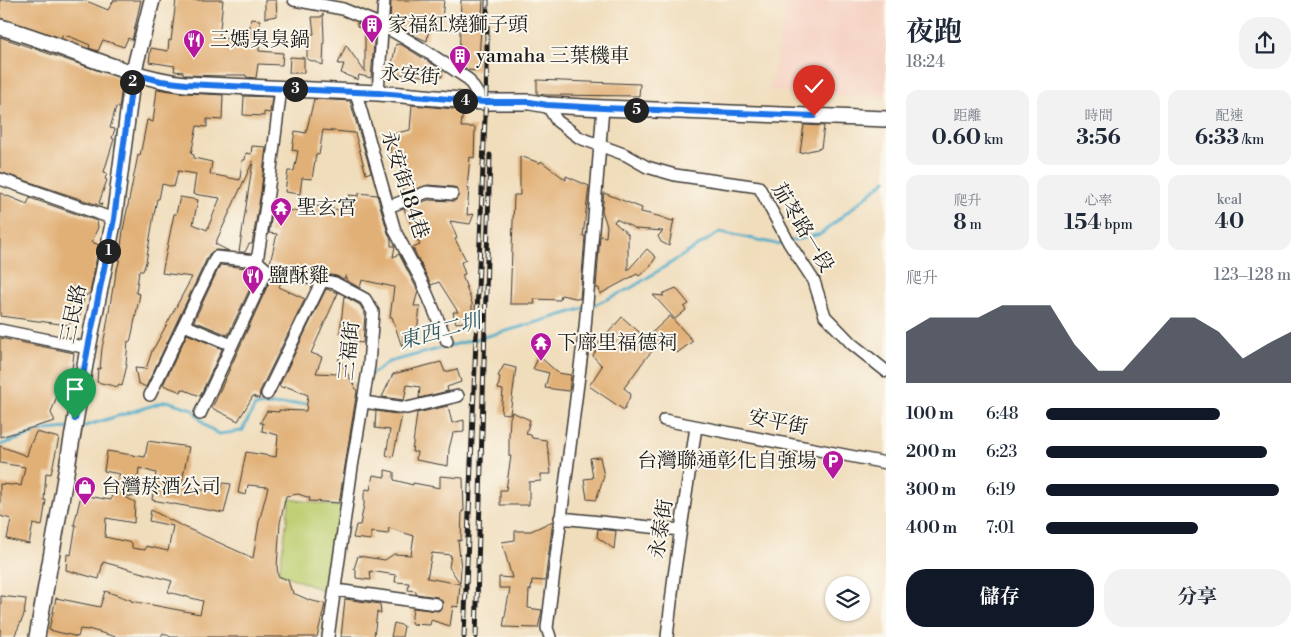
<!DOCTYPE html>
<html lang="zh-TW">
<head>
<meta charset="utf-8">
<style>
  :root { --surface:#fff; --page:#f2f2f3; --text:#1f2937; --muted:#747a83; --accent:#111827 }
  body { margin:0; font-family:"Libre Bodoni","Noto Serif TC",serif; background:var(--page); color:var(--text); height:100vh; display:flex; flex-direction:column; font-size:19px; white-space:nowrap }
  * { box-sizing:border-box; margin:0 }
  p { font-size:16px; color:var(--muted) }
  .icon { flex:none; width:28px; height:28px; fill:none; stroke:currentColor; stroke-width:2; stroke-linecap:round; stroke-linejoin:round }
  .map { position:relative; flex:1; overflow:hidden }
  .side { display:flex; flex-direction:column; background:var(--surface); width:425px }
  .side>* { flex:none }
  .tools { position:absolute; left:825px; top:576px; display:grid; gap:10px }
  .tools a { display:grid; place-items:center; width:45px; height:45px; border-radius:50%; background:var(--surface); box-shadow:0 1px 4px #0004; font-size:25px }
  .pin { position:absolute; display:grid; place-items:center; width:42px; height:42px; color:#fff; margin:-51px -21px; border-radius:50% 50% 50% 0; rotate:-45deg; box-shadow:0 0 5px #0007 }
  .pin .icon { rotate:45deg }
  .km { position:absolute; width:25px; height:25px; margin:-12px; border-radius:50%; background:#222; color:#fff; font-size:14px; line-height:25px; text-align:center }
  .round { display:grid; place-items:center; flex:none; width:52px; height:52px; border-radius:20px; background:var(--page) }
  .head { display:flex; align-items:center; justify-content:space-between; height:85px; padding:0 20px }
  h1 { font-size:28px; font-weight:700; line-height:38px }
  .stats { display:grid; grid-template-columns:repeat(3,1fr); gap:8px; height:85px; padding:5px 20px }
  .stats div { display:grid; align-content:center; border-radius:12px; background:var(--page); text-align:center }
  .stats b { font-size:21px; font-weight:700 }
  .stats small { font-size:14px; font-weight:400 }
  .stats p { font-size:14px }
  .chart { height:140px; padding:10px 20px }
  .chart p { display:flex; justify-content:space-between }
  .chart svg { width:100%; height:90px; margin-top:5px; fill:var(--accent); opacity:.7 }
  .button { display:flex; gap:10px; margin-top:auto; padding:10px 20px }
  .button a { flex:1; height:58px; border-radius:20px; background:var(--accent); color:#fff; font-size:20px; font-weight:700; line-height:58px; text-align:center }
  .button a+a { background:var(--page); color:var(--text) }
  ul { padding:0 20px; list-style:none; font-size:16px }
  li { display:grid; grid-template-columns:80px 60px 1fr; align-items:center; height:38px }
  li i { height:12px; border-radius:6px; background:var(--accent) }
  main { display:flex; flex:1; min-height:0 }
  .map>svg:first-child { display:block }
  .built { fill:#f5d2c2 }
  .green { fill:#bdce70; stroke:#6c7546 }
  .lines { fill:none; stroke-linecap:round; stroke-linejoin:round }
  .stream { stroke:#49aac8; stroke-width:3 }
  .building { fill:#e1b077 }
  .minor-casing { stroke:#3c3934; stroke-width:14 }
  .tertiary-casing { stroke:#3c3934; stroke-width:18 }
  .minor { stroke:#fff; stroke-width:11 }
  .tertiary { stroke:#fff; stroke-width:15 }
  .rail-casing { stroke:#1c1c1c; stroke-width:5 }
  .rail { stroke:#fbf7ec; stroke-width:3; stroke-dasharray:9; stroke-linecap:butt }
  .route-casing { stroke:#fff; stroke-width:10 }
  .route { stroke:#1a73e8; stroke-width:6 }
  .labels { text-anchor:middle; dominant-baseline:central; stroke-width:4; stroke-linejoin:round; paint-order:stroke }
  .poi-label { font-size:20px; fill:#1c1c1c; stroke:#fbf7ec; text-anchor:start }
  .street-label { font-size:20px; fill:#1c1c1c; stroke:#fbf7ec }
  .water-label { font-size:21px; font-style:italic; fill:#305c69; stroke:#fbf7ec }
</style>
</head>
<body>
<main>
<div class="map">
<svg width="886" height="637" viewBox="0 0 886 637">
  <rect width="100%" height="100%" fill="#fbf7ec"/>
  <filter id="ink" filterUnits="userSpaceOnUse"><feTurbulence type="fractalNoise" baseFrequency=".02" numOctaves="2"/><feDisplacementMap in="SourceGraphic" scale="10" xChannelSelector="R" yChannelSelector="G"/><feConvolveMatrix kernelMatrix="1 2 1 2 8 2 1 2 1" color-interpolation-filters="sRGB"/></filter>
  <filter id="wash" filterUnits="userSpaceOnUse"><feTurbulence type="fractalNoise" baseFrequency=".0096" numOctaves="4" result="noise"/><feDisplacementMap in="SourceGraphic" scale="20" xChannelSelector="R" yChannelSelector="G"/><feGaussianBlur stdDeviation="1.12" result="paint"/><feColorMatrix in="noise" values="0 0 0 0 0 0 0 0 0 0 0 0 0 0 0 0 0 1.4 0 .05"/><feComposite in="paint" operator="in"/></filter>
  <g filter="url(#wash)">
    <rect width="100%" height="100%" fill="#f0ddbc"/>
    <path class="built" d="M787,0H886V98L770,91Z"/>
    <path class="green" d="M290,499L343,507L332,594L279,573Z"/>
    <g class="lines">
      <path class="stream" d="M791,241L821,234L886,180
        M370,375L389,362L510,330L592,306L631,288L720,232L777,244L785,242
        M352,388L363,380
        M78,427L85,426L167,401L192,409L206,426L219,434L242,431L255,406L310,403
        M0,445L46,430L69,428"/>
    </g>
    <g id="blocks">
      <path class="building" d="M0,0H84L108,10L114,0H141L132,40L128,38L124,47L103,40L98,51L89,48L90,45L71,37L62,35L61,38L0,18Z
        M176,0H223L219,38L242,40V32L249,33L251,19L260,20L259,51L283,53L282,65L258,64L256,78L246,77V75H226L225,76L186,75L183,74V72L174,71L175,66L149,62L151,48L168,51L169,40L171,41Z
        M265,0H276L277,16L265,18Z
        M391,0H444L441,28L429,27L427,41L415,36L390,21Z
        M461,0H483L478,71L468,70L455,61L459,64Z
        M323,14L324,39L323,65L307,59V35L314,34L312,17H321Z
        M357,23L375,30L371,78L359,75L358,80L341,73L344,64H338L346,45L365,72V31L357,26Z
        M0,37L123,79L119,108L116,107L110,128L115,129L112,138L114,139L104,172L107,173L105,179L107,180L99,203L102,204L101,206L0,172Z
        M396,44L402,45L442,70V77L390,74Z
        M290,57L304,58V73H289Z
        M537,80L640,84L639,96L546,95L537,94Z
        M157,89L185,93L223,95L222,120L207,119V127L197,126L191,154L194,155V158L212,162L210,174L240,180L242,160H245L246,153L251,154L252,146L266,147L261,192L252,244H249L245,252H239L253,161L215,244L229,251L216,250L209,254L146,387L138,383L135,368L146,369L153,348H154L192,277L162,273L174,214H176L180,197L198,200L193,224L207,230L220,198L193,194L196,174L178,171L174,187L162,184L159,199H157L154,214L146,262L143,271H139L136,293L140,294L132,334L130,342L128,341L126,364L127,365L122,386L119,385L118,387L97,382L98,368L100,369L102,348L106,330L113,287H114L116,270H117L121,254H120L123,230L138,155L140,156L147,120L153,122Z
        M244,96L272,97L270,113L264,112V116L243,115Z
        M314,99L350,101L371,172L366,174L355,133L323,130L319,155L316,154L312,179L302,178L300,194L285,192L288,171H294L298,151L292,150L295,131L306,133Z
        M412,105L463,110L461,127H475L474,158L470,157L467,188H469L467,215L474,214L470,224L450,221L457,238L455,239L466,260L461,262L465,274L462,275L472,303V321L456,323L453,312H458L439,282L431,285L413,248L420,245L404,209L428,200L455,201L459,194L457,188L453,187L428,185L403,193V160L393,161L388,135L410,130Z
        M804,125L824,126L821,148L800,153Z
        M520,156L540,163L541,161L566,180V176L589,186L583,236H585L580,299L561,295L560,300L534,299L535,304H510L514,195H520Z
        M0,193L27,204L30,198L97,221L98,227L92,242L99,245L90,293L84,297L80,315L68,325L0,316Z
        M359,193L377,195L388,233L391,240V246H395L393,257L399,254L418,291L414,306H420L417,333L404,332L402,347L392,317H390L394,287L362,280L360,288L346,280V275L344,279L336,276L270,263L277,234L269,233L273,208L308,213L309,205L327,208L328,206L348,214L349,195L359,196Z
        M604,193L642,208L641,212L658,216L672,221L674,219L669,246L661,242L658,236L663,231L636,229L616,219L614,222L628,234V270L647,249L656,257L649,268L639,276L637,274L600,294L599,288H596L600,236L606,237L607,226L602,211Z
        M220,265L255,269L254,280L228,335L194,321Z
        M271,278L282,280L279,287L305,299L260,391L259,399L253,396L238,421L212,408Z
        M676,288L689,304L684,307L686,310L675,319L653,295L664,296L662,294Z
        M326,289L338,293L311,353L322,357L316,373L338,374L339,358L357,391L339,503L309,501L310,498L298,494L286,496L280,523L277,567L278,576L288,580L291,590L294,591L293,593L309,600L325,604L317,637H171L163,633L161,637H116L88,629V630L80,629L78,637L49,630L56,598L100,607L105,591L131,600V601L200,614L203,601L168,592L172,581L103,562L99,579L66,570L67,554L71,555L76,525H74L81,495L111,500L112,490L120,474L104,471L107,451L145,457L148,441L189,447L181,486L220,493L222,483L231,484L224,513L152,500L156,473L139,468L136,497L121,495L135,502L134,523L106,518L105,537L132,543V548L145,550L146,546L168,551L173,526L149,521L151,510L182,526L253,558L259,522L268,487L248,485L246,495L238,493L246,452L276,457L278,435L262,431L263,423H260L267,411L279,412V410L306,411L308,395L285,386L284,388L279,386Z
        M344,296L360,305L365,314L363,343L354,342V335L340,333Z
        M670,316L693,341L677,353L663,339L646,358L624,388L631,394L624,410L589,386L602,366L593,356L600,342L622,317L646,338Z
        M187,334L222,349L200,396L182,389L181,392L163,385Z
        M0,338L74,353L70,386L67,385L66,394L58,393L51,413L55,421L0,437Z
        M539,356L558,373L571,375L569,391L545,388L549,373L533,369Z
        M441,362L445,372L457,369L461,382L447,387L448,391L419,398L420,387L407,385L404,400L382,397L393,374Z
        M504,365L516,368L510,414L501,413L503,390L498,389L500,377L498,376Z
        M448,406L452,423L464,420V432L453,433L449,449L448,466L416,460L417,452H412L417,413Z
        M376,411L402,415L393,457L386,456L390,430L375,428Z
        M512,412L530,420L526,434L531,435L532,438L546,440L549,455L551,474H541V481L529,482V505H500V490H506L511,456H509V436L510,418Z
        M36,432L59,438L51,474L46,473L44,500H46L42,526L33,524L29,544L7,539L11,519L0,516V484L13,485L15,484L21,486L25,467L0,463V446L27,456L29,448Z
        M600,457L604,476L596,500L587,499L584,479L593,478L590,458Z
        M385,470L394,472V480L413,485V483L440,488V476L463,478L464,511H462L461,541L458,540L461,568L460,583L449,567L451,555L432,553L427,578L460,584L458,607L453,606L450,626L431,620L430,625L411,624L413,608L438,611L442,608L443,602L438,597L416,594V591L408,590L409,583L395,582L396,575L370,571L371,580L356,578V569H354L358,556L385,560L394,554L411,555L414,536L389,528L388,534L371,532V540L353,538L356,525H360L364,505V494L366,489L370,490L373,475L385,477Z
        M553,521L545,581L532,580L531,590H529L528,608L542,610L538,628L503,627L510,588H499V577L512,578L502,542L515,540V531H531Z
        M598,529L616,531L614,549L597,537Z
        M1,596L26,599L24,615L14,637H0Z
        M345,599L380,604L381,614L377,612L374,637H341Z
        M394,623L404,626L402,637H391Z"/>
    </g>
  </g>
  <g filter="url(#ink)">
    <use href="#blocks" fill-opacity="0" stroke="#3c3934" stroke-width="1"/>
    <g class="lines">
      <g class="minor-casing">
        <path id="minor" d="M294,0L343,9L382,25L423,49L468,79L483,102
          M281,88L268,193L257,261L267,270L335,283L365,299L373,312L369,365L352,467L328,637
          M356,93L395,231L422,282L447,341
          M378,93L384,0
          M547,105L557,121L580,138L626,155L647,167L675,175L759,187L789,243L814,281L825,316L852,344L886,371
          M0,179L114,219
          M388,207L427,192L452,194
          M184,325L232,345L267,270
          M0,330L88,348
          M267,394L322,281
          M150,395L216,257L257,261
          M363,402L407,408L458,396
          M200,414L232,345
          M664,420L886,463
          M560,518L681,530
          M336,590L436,604
          M550,637L547,628L585,328L603,108
          M667,637L674,576L696,427"/>
      </g>
      <g class="tertiary-casing">
        <path id="tertiary" d="M0,27C63,44 120,76 185,84L378,93L483,102H530L547,105L603,108L886,119
          M37,637L88,348L114,219L133,74L152,0"/>
      </g>
      <use href="#minor" class="minor"/>
      <use href="#tertiary" class="tertiary"/>
      <g class="rail-casing">
        <path id="rail" d="M464,637L487,67V0
          M476,637L490,155"/>
      </g>
      <use href="#rail" class="rail"/>
    </g>
  </g>
  <g class="lines" filter="url(#ink)">
    <g class="route-casing">
      <path id="route" d="M75,419L88,348L114,219L133,74L161,81L186,84L378,93L484,102H530L547,105L603,108L814,116"/>
    </g>
    <use href="#route" class="route"/>
  </g>
  <defs>
    <g id="building-pin" transform="scale(1.125)"><path d="M0 17L-7.5 6A9.5 9.5 0 1 1 7.5 6Z" fill="#b5179e" stroke="#fbf7ec"/><path d="M-4-6H4V6H1V3H-1V6H-4ZM-2.5-4.3h1.7v1.8h-1.7ZM.8-4.3h1.7v1.8H.8ZM-2.5-1h1.7V.8h-1.7ZM.8-1h1.7V.8H.8Z" fill="#fff"/></g>
    <g id="restaurant-pin" transform="scale(1.125)"><path d="M0 17L-7.5 6A9.5 9.5 0 1 1 7.5 6Z" fill="#b5179e" stroke="#fbf7ec"/><path d="M-5-6h1v4h1v-4h1v4h1v-4h1v5L-1.5 .5V6h-2V.5L-5-1ZM5-6V6H3V1.5H1.5Q1.5-4 5-6Z" fill="#fff"/></g>
    <g id="temple-pin" transform="scale(1.125)"><path d="M0 17L-7.5 6A9.5 9.5 0 1 1 7.5 6Z" fill="#b5179e" stroke="#fbf7ec"/><path d="M0-6L5-2H3V0L6.5 2.5H4V6H1.5V3h-3V6H-4V2.5H-6.5L-3 0V-2H-5Z" fill="#fff"/></g>
    <g id="parking-pin" transform="scale(1.125)"><path d="M0 17L-7.5 6A9.5 9.5 0 1 1 7.5 6Z" fill="#b5179e" stroke="#fbf7ec"/><path d="M-3.5-5.5H1a3.5 3.5 0 0 1 0 7H-1V5.5H-3.5ZM-1-3.4V-.6H.8a1.4 1.4 0 0 0 0-2.8Z" fill="#fff"/></g>
    <g id="shop-pin" transform="scale(1.125)"><path d="M0 17L-7.5 6A9.5 9.5 0 1 1 7.5 6Z" fill="#b5179e" stroke="#fbf7ec"/><path d="M-5-2.5h2.3a2.7 3.5 0 0 1 5.4 0H5L5.5 6h-11ZM-1.5-2.5h3a1.5 2.3 0 0 0-3 0Z" fill="#fff"/></g>
  </defs>
  <g fill-rule="evenodd">
    <use href="#building-pin" x="372" y="25"/>
    <use href="#restaurant-pin" x="194" y="40"/>
    <use href="#building-pin" x="460" y="56"/>
    <use href="#temple-pin" x="281" y="208"/>
    <use href="#restaurant-pin" x="253" y="276"/>
    <use href="#temple-pin" x="541" y="343"/>
    <use href="#parking-pin" x="833" y="461"/>
    <use href="#shop-pin" x="85" y="487"/>
  </g>
  <g class="labels">
    <g class="poi-label">
      <text x="388" y="25">家福紅燒獅子頭</text>
      <text x="210" y="40">三媽臭臭鍋</text>
      <text x="476" y="56">yamaha 三葉機車</text>
      <text x="297" y="208">聖玄宮</text>
      <text x="269" y="276">鹽酥雞</text>
      <text x="557" y="343">下廍里福德祠</text>
      <text x="817" y="461" text-anchor="end">台灣聯通彰化自強場</text>
      <text x="101" y="487">台灣菸酒公司</text>
    </g>
    <g class="street-label">
      <text transform="translate(410 76) rotate(5)">永安街</text>
      <text transform="translate(404 185) rotate(72)">永安街184巷</text>
      <text transform="translate(802 228) rotate(59)">茄苳路一段</text>
      <text transform="translate(74 314) rotate(-78)">三民路</text>
      <text transform="translate(350 351) rotate(-84)">三福街</text>
      <text transform="translate(778 423) rotate(11)">安平街</text>
      <text transform="translate(662 529) rotate(-81)">永泰街</text>
    </g>
    <g class="water-label">
      <text transform="translate(440 332) rotate(-15)">東西二圳</text>
    </g>
  </g>
</svg>
<div class="tools">
<a><svg class="icon" aria-label="layers" viewBox="0 0 24 24"><path d="M12 4l9 5-9 5-9-5zM3 14l9 5 9-5"/></svg></a>
</div>
<div class="pin" style="left:75px;top:419px;background:#1e9e55"><svg class="icon" aria-label="arrive" viewBox="0 0 24 24"><path d="M6 21V4h12l-3 4 3 4H6"/></svg></div>
<div class="pin" style="left:814px;top:116px;background:#d93025"><svg class="icon" aria-label="check" viewBox="0 0 24 24"><path d="M5 12l5 5 9-10"/></svg></div>
<b class="km" style="left:108px;top:251px">1</b>
<b class="km" style="left:132px;top:82px">2</b>
<b class="km" style="left:295px;top:89px">3</b>
<b class="km" style="left:465px;top:101px">4</b>
<b class="km" style="left:636px;top:110px">5</b>
</div>
<section class="side">
<div class="head"><div><h1>夜跑</h1><p>18:24</p></div><a class="round"><svg class="icon" aria-label="share" viewBox="0 0 24 24"><path d="M12 15V3M7 8l5-5 5 5M5 13v7h14v-7"/></svg></a></div>
<div class="stats">
<div><p>距離</p><b>0.60<small> km</small></b></div>
<div><p>時間</p><b>3:56</b></div>
<div><p>配速</p><b>6:33<small> /km</small></b></div>
</div>
<div class="stats">
<div><p>爬升</p><b>8<small> m</small></b></div>
<div><p>心率</p><b>154<small> bpm</small></b></div>
<div><p>kcal</p><b>40</b></div>
</div>
<div class="chart"><p><span>爬升</span>123–128 m</p>
<svg viewBox="0 0 160 44" preserveAspectRatio="none"><path d="M0 44V19L10 12L20 12L30 12L40 6L50 6L60 6L70 25L80 38L90 38L100 25L110 12L120 12L130 19L140 32L150 25L160 19V44z"/></svg>
</div>
<ul>
<li><b>100 m</b>6:48<i style="width:71%"></i></li>
<li><b>200 m</b>6:23<i style="width:90%"></i></li>
<li><b>300 m</b>6:19<i style="width:95%"></i></li>
<li><b>400 m</b>7:01<i style="width:62%"></i></li>
</ul>
<div class="button"><a>儲存</a><a>分享</a></div>
</section>
</main>
</body>
</html>
